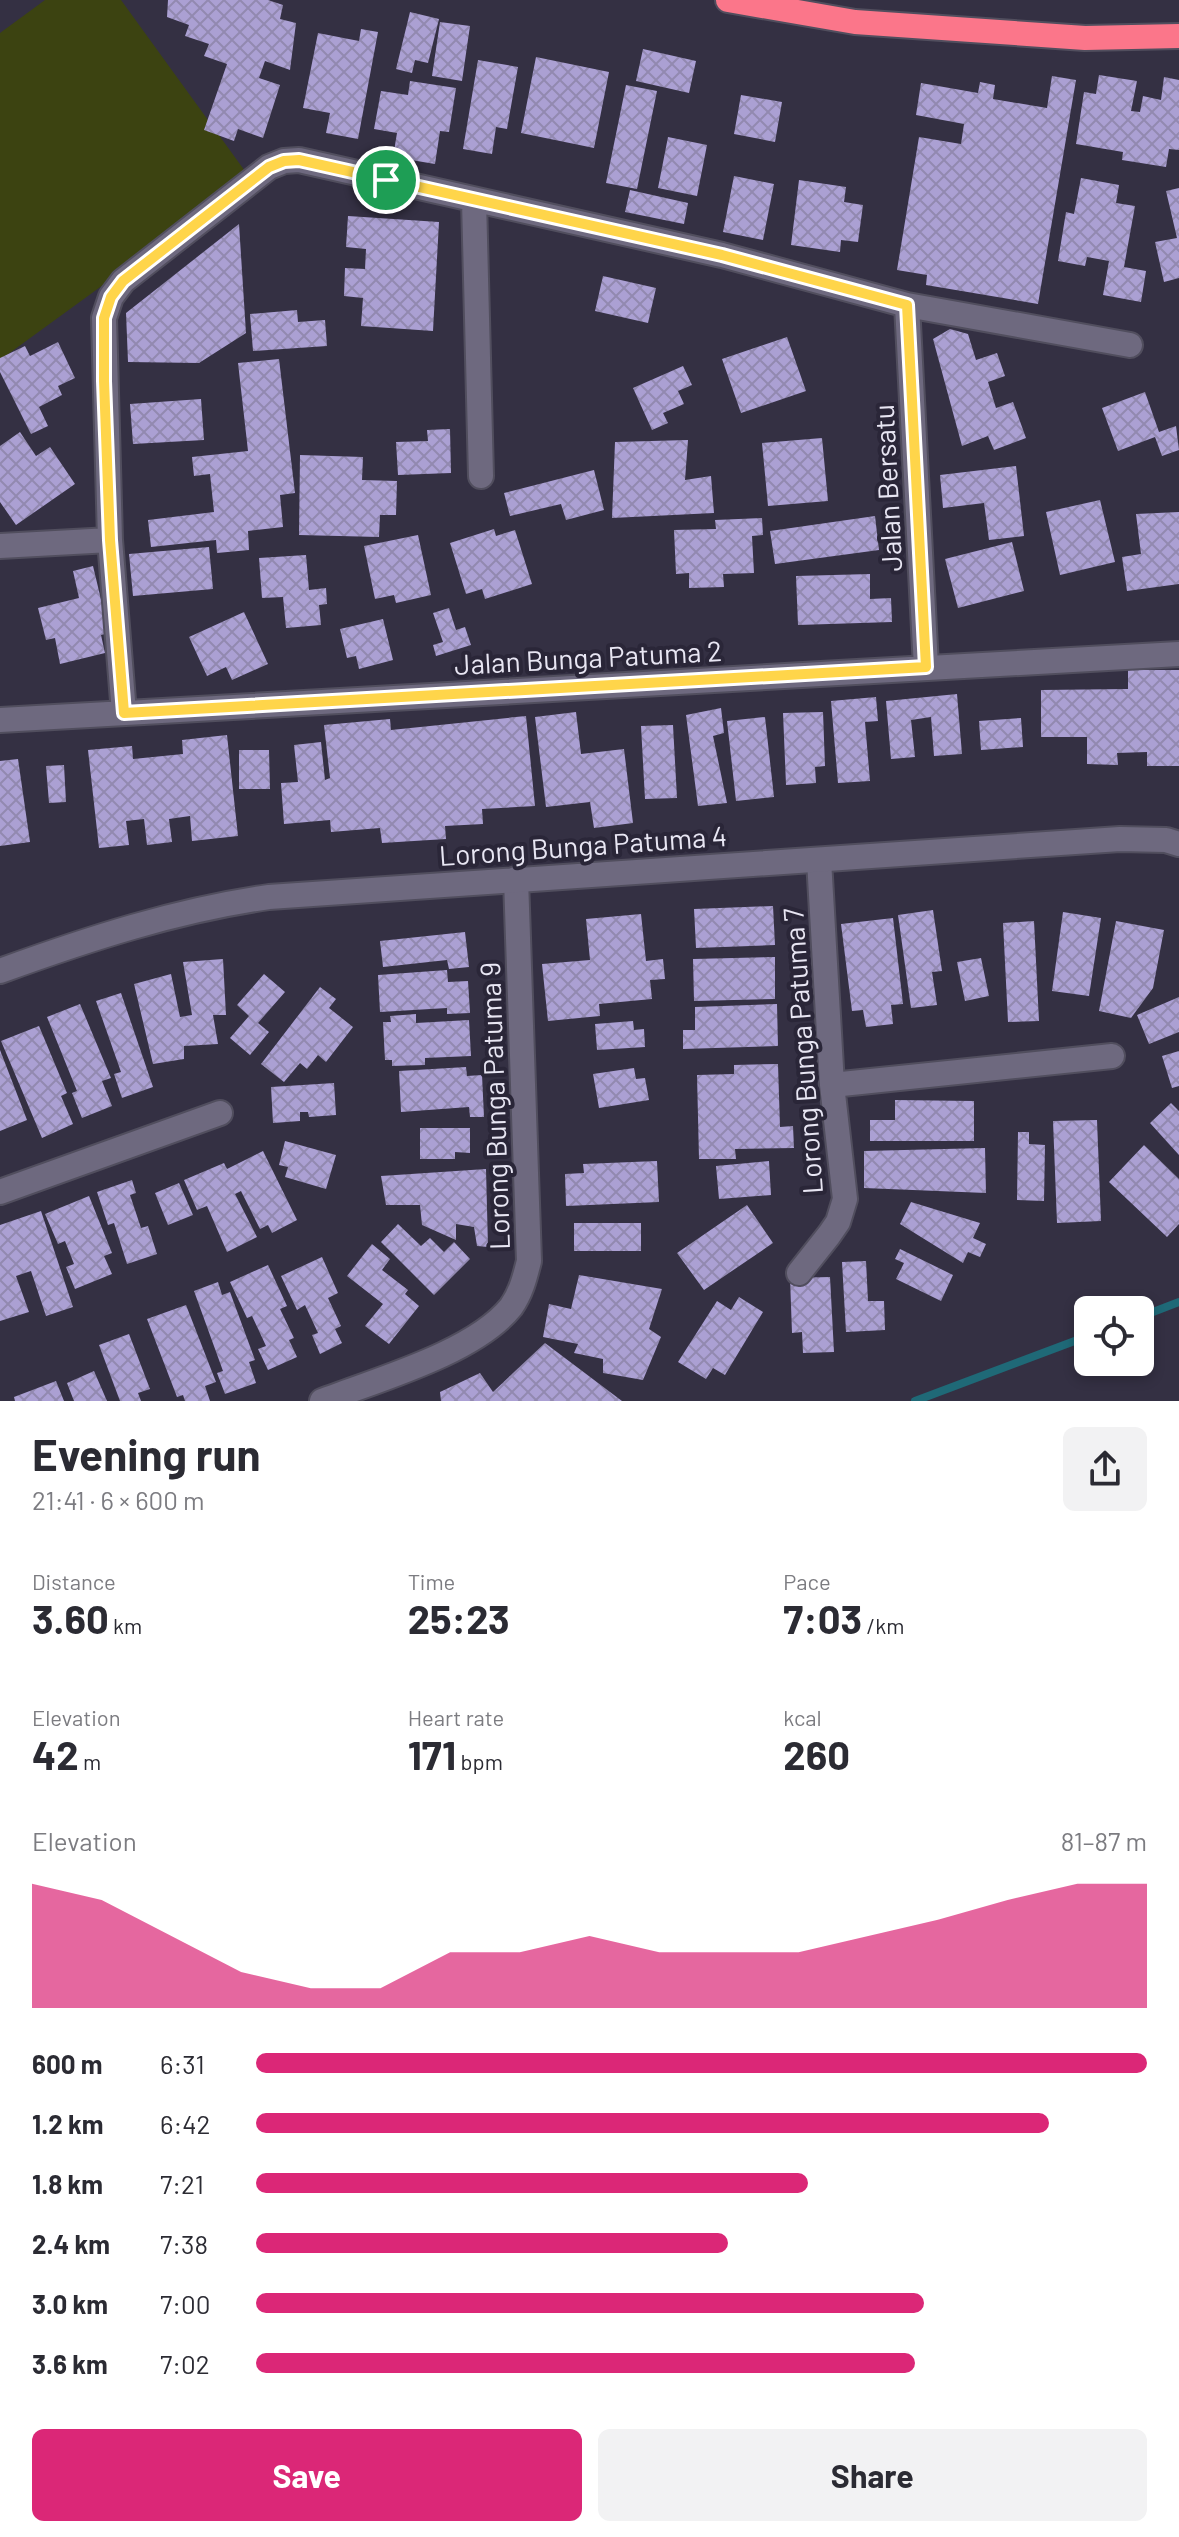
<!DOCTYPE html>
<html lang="en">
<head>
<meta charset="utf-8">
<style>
  :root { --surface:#fff; --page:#f2f2f3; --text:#2b2b33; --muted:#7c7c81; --accent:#db2777 }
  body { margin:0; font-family:Barlow,sans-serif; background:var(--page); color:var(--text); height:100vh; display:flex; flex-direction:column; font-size:30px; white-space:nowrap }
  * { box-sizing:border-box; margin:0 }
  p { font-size:26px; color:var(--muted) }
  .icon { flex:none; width:44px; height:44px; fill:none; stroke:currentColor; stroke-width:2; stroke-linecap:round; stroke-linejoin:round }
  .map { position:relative; height:1401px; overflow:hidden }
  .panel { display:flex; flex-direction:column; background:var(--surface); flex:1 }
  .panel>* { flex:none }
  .tools { position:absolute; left:1074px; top:1296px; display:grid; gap:16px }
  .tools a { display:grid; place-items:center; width:80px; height:80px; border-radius:12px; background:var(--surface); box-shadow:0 4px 12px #0003; font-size:40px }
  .pin { position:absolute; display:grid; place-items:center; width:68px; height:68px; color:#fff; margin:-34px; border:4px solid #fff; border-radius:50%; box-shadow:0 2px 8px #0007 }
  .round { display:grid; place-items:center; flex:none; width:84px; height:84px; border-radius:12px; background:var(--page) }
  .headline { display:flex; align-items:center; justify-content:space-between; height:136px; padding:0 32px }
  h1 { font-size:44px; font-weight:700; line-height:60px }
  .stats { display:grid; grid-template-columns:repeat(3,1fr); gap:12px; height:136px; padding:8px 32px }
  .stats div { display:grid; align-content:center }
  .stats b { font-size:40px; font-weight:700 }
  .stats small { font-size:22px; font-weight:400 }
  .stats p { font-size:22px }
  .chart { height:224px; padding:16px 32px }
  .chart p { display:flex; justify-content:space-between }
  .chart svg { width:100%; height:144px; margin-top:8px; fill:var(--accent); opacity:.7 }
  .button { display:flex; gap:16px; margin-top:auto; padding:16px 32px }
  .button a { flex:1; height:92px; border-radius:12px; background:var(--accent); color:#fff; font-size:32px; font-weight:700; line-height:92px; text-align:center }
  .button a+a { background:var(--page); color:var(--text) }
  ul { padding:0 32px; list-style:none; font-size:26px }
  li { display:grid; grid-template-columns:128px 96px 1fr; align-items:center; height:60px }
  li i { height:20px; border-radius:10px; background:var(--accent) }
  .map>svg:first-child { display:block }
  .garden { fill:#3c4311 }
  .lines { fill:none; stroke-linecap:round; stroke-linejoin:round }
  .stream { stroke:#1f6977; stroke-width:8 }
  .building { fill:url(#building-cross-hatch) }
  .street-casing { stroke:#514e5e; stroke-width:28 }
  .secondary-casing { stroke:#514e5e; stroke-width:28 }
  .highway-casing { stroke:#514e5e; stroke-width:28 }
  .street { stroke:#6e697f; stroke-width:24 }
  .secondary { stroke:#6e697f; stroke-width:24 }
  .highway { stroke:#fb768a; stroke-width:24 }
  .route-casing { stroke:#fff; stroke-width:16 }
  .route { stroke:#ffd54a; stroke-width:10 }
  .labels { text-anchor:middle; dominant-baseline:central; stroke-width:8; stroke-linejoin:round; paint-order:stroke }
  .street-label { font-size:28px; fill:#e8e6f3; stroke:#2a2638 }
</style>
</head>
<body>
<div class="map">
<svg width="1179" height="1401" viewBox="0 0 1179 1401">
  <defs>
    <pattern id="building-cross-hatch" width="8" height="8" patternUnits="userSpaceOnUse" patternTransform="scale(2)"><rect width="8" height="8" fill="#aba0d3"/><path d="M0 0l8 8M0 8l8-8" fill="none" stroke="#9289b0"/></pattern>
  </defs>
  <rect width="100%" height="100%" fill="#343043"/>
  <path class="garden" d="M45,0H121L250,178L0,360V33Z"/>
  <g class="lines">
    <path class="stream" d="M1140,1317L1179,1302
      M915,1401L1088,1336"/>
  </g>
  <path class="building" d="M168,0H268L283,5L280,19L296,23L290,70L265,61L259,78L280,85L263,138L238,129L234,141L204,130L227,64L204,56L209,44L185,36L189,25L167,17Z
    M410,12L439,19L428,63L415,60L412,73L396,69Z
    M440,22L470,26L462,81L432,76Z
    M361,29L378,32L358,139L326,133L330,113L303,108L318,33L359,41Z
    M643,49L696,61L689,93L636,81Z
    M536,57L609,72L594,148L521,133Z
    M478,60L518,67L507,129L496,127L492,154L463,149Z
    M1099,75L1137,81L1131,111L1140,112L1143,96L1161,100L1164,77L1179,80V150L1169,149L1166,167L1122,160L1123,152L1076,144L1084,92L1096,94Z
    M1052,76L1076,80L1038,304L926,285L927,275L897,270L919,137L961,144L964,124L916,115L921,83L978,93L980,82L995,85L993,99L1047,108Z
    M410,81L456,88L449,132L440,131L435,164L393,157L397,133L374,129L381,91L408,95Z
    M626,85L657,91L637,189L606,183Z
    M741,95L782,102L775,142L734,134Z
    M668,137L707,145L697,196L658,188Z
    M734,176L774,184L763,240L723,232Z
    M1081,178L1119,185L1116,203L1135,206L1124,267L1146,271L1141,302L1103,295L1109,261L1087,257L1085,266L1058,261L1066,212L1074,214Z
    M799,180L846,187L844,202L863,205L858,242L841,240L840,252L791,245Z
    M1179,188V278L1164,282L1155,242L1177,238L1166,191Z
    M630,190L688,203L684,224L625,212Z
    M348,216L439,222L433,331L361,326L363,298L344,296L345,268L365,269L366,249L346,247Z
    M239,224L246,333L199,363L128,362L126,313Z
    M603,276L656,288L648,323L595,311Z
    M297,310L298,322L325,320L327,346L253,351L250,314Z
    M950,329L968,334L976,360L997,353L1005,376L988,382L996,408L1013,402L1026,438L994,450L988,436L962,446L933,339Z
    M787,337L806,391L741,413L722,359Z
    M58,342L75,378L58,386L62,395L39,407L48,426L31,434L0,372V358L25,346L30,356Z
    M279,359L295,493L280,495L283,527L248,531L249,550L217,553L216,540L151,547L148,520L214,512L210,474L194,476L192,457L248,451L238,363Z
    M683,366L692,385L678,391L684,404L663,413L668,423L652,430L633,388Z
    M1145,392L1159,432L1176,426L1179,450L1162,456L1155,437L1118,451L1102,408Z
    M201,399L204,440L133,444L130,404Z
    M450,429L451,473L398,475L396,442L428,441L427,430Z
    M20,432L36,456L50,447L75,484L16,525L0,502V446Z
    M822,438L828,501L768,506L762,443Z
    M688,440L685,480L711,476L714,513L612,518L615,442Z
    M300,455L363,457L362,480L397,481L396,515H380L379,537L299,535Z
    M1016,466L1024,536L989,540L984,503L943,508L940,475Z
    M594,470L604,510L566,520L561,504L510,516L504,493Z
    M1100,500L1115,562L1060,575L1046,512Z
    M1179,512V584L1127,591L1122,557L1141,554L1136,514Z
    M875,516L879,550L775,564L770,531Z
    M762,518L763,535L752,536L754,573L723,574L724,587L689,588V573L676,574L674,530L716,529L715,520Z
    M494,529L496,536L515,530L532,584L485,599L482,589L466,594L450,543Z
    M418,535L431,595L396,603L394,595L375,599L364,546Z
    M1012,542L1024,591L958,608L945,559Z
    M209,547L213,589L133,596L129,554Z
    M306,555L309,590L326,588L327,604L319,605L321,625L286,628L283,597L262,598L259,558Z
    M93,566L109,633L101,635L105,653L60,664L55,638L46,640L38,608L79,598L73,571Z
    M870,574V599L891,598L892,622L798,625L796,576Z
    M449,608L456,630L465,627L471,645L436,656L433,645L443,642L433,613Z
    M244,612L268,664L232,680L226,667L207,676L189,637Z
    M383,619L393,660L359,669L356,656L347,658L340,629Z
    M1128,670H1179V766H1147V752L1117,753L1118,765L1087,764V737H1041V690L1128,689Z
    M957,694L962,754L934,756L931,717L911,720L915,757L891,759L886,701Z
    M876,697L878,721L865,722L870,781L838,783L831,701Z
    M721,708L724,733L713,736L727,803L698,806L686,715Z
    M576,712L581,754L624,749L633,823L594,828L590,802L546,807L535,717Z
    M823,712L825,766L815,767L816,783L786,785L783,713Z
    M526,716L535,806L482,809L483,824L445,826L446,839L382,843L380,828L331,832L330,820L284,824L281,783L298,782L294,745L321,742L325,780L330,778L324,725L390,719L391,730Z
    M765,717L774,797L736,801L727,721Z
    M1021,718L1023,747L981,750L979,721Z
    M673,725L677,798L645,799L641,726Z
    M227,735L238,836L192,841L190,816L169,819L172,842L147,845L144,819L126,821L129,845L99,848L88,750L132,746L133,759L183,754L182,740Z
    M239,750H269L270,789H239Z
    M18,759L30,842L0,846V761Z
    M64,765L66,802L49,803L46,766Z
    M773,906L775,945L696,948L694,909Z
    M933,910L942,971L932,972L937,1005L911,1008L898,915Z
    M1063,912L1101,918L1089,996L1052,991Z
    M641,914L646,961L663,959L665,979L650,980L652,999L599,1004L600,1016L548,1021L542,964L590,960L586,919Z
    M893,918L903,1004L891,1005L893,1024L866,1027L863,1010L852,1011L841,924Z
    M1034,921L1039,1021L1008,1022L1003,923Z
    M1116,921L1164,930L1153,988L1131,1018L1099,1011Z
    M465,932L469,967L449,969L447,960L383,967L380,941Z
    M775,957V999L694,1001L693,959Z
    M981,958L989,996L965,1001L957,962Z
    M223,959L226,1015H213L218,1044L184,1046V1059L153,1064L134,984L171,974L180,1017L192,1015L183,962Z
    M447,970L448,982L468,981L470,1013L447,1014V1008L380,1012L378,975Z
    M264,974L285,992L258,1023L269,1032L250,1055L230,1038L249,1016L237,1005Z
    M320,987L336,999L329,1008L353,1027L326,1062L318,1055L307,1069L300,1063L284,1082L261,1064Z
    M121,993L153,1087L122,1098L114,1074L121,1072L96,1001Z
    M1179,997V1032L1149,1044L1137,1015Z
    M80,1004L111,1078L102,1081L112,1106L82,1118L72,1093L77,1091L47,1017Z
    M777,1004L778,1046L683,1049V1030H695V1007Z
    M416,1014V1023L469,1020L471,1056L425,1058V1065L392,1066V1060H385L383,1022H391L390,1016Z
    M633,1021L634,1030L644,1029L645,1047L597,1050L595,1024Z
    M39,1026L67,1093L61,1096L73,1124L42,1138L1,1041Z
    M0,1050L27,1120L0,1131Z
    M1179,1051V1086L1172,1088L1162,1056Z
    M778,1064L780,1127L793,1126L794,1148L735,1149L736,1159H699L697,1075L734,1074V1065Z
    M466,1067L467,1076L482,1075L484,1117H470L469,1107L401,1112L399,1071Z
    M634,1068L636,1079L645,1078L649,1100L599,1108L593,1074Z
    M334,1083L336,1115L309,1117L308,1112H300V1121L273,1123L271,1087Z
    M895,1100L974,1101V1141H870V1120H895Z
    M1171,1103L1179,1111V1155L1150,1123Z
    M1097,1120L1101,1221L1057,1223L1053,1121Z
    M420,1128H470V1153L455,1152V1159H420Z
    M1018,1132H1029V1144L1045,1145L1044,1201L1017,1200Z
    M285,1141L336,1155L326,1189L285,1177L288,1167L279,1165Z
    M1144,1145L1179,1179V1224L1167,1237L1109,1182Z
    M985,1148L986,1193L864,1188V1151Z
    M263,1151L297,1220L272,1233L268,1225L260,1229L241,1191L235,1194L257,1237L227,1252L207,1206L197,1210L184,1180L224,1163L227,1169Z
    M657,1161L659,1202L566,1206L565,1174L584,1173L583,1164Z
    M769,1161L771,1195L719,1199L716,1166Z
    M486,1169L488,1247L477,1246L474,1227L456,1224V1240L422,1225L420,1205H386L381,1176Z
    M132,1180L136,1193L130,1195L141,1228L148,1226L157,1254L127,1264L114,1223L108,1225L97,1192Z
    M179,1183L193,1215L168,1225L155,1193Z
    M89,1196L112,1253L104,1256L112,1274L75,1289L66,1267L74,1264L65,1241L58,1244L45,1214Z
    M911,1202L980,1223L973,1238L986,1244L980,1257L968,1252L963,1263L900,1224Z
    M747,1205L773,1243L704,1290L677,1253Z
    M41,1211L73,1307L46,1316L31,1271L16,1276L29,1312L0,1321V1225Z
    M574,1223H641V1251H574Z
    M398,1224L421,1246L430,1238L444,1252L454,1242L470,1259L434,1295L381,1242Z
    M372,1244L390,1259L382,1270L408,1290L405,1294L419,1306L389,1344L365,1326L383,1304L347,1276Z
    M900,1249L953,1275L941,1301L896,1279L904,1263L895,1259Z
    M322,1257L338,1293L328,1298L341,1326L335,1329L342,1343L320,1354L312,1335L318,1333L305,1305L297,1310L281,1276Z
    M866,1261L868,1301H884L885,1330L846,1332L842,1262Z
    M268,1265L287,1306L280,1309L294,1338L289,1340L297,1357L268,1370L258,1349L266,1346L252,1316L247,1318L230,1282Z
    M579,1275L662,1289L649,1329L661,1337L643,1380L603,1373V1359L574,1353L578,1344L543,1337L549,1304L571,1309Z
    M830,1277L834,1352L803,1353L802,1332L792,1333L790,1278Z
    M218,1282L222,1295L230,1292L255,1360L249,1362L256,1383L225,1394L217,1373L223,1371L194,1291Z
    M739,1297L763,1312L725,1375L713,1368L706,1379L678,1362L717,1301L731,1310Z
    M186,1305L216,1382L205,1386L210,1401H185L183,1395L177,1397L147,1319Z
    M129,1334L150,1389L138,1393L141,1401H120L99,1345Z
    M545,1343L622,1401H441L440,1392L480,1373L493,1392Z
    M94,1371L107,1401H74L67,1383Z
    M56,1381L64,1401H15L14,1397Z"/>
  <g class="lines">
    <g class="street-casing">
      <path id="street" d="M474,200L481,476
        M907,305L926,667
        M0,546L110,540
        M124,713L110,540L104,318L111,297L123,281L269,167L284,161L299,160L722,255L907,305L1130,345
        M0,720L1179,654
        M832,1085L1112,1056
        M0,1192L220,1113
        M799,1273L829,1235L838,1222L845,1199L832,1085L819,860
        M322,1401C376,1380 474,1353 511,1307C521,1293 525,1277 529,1261L516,879"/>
    </g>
    <g class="secondary-casing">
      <path id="secondary" d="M0,971C88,939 177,910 269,897L1120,839L1166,840L1179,844"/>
    </g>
    <g class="highway-casing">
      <path id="highway" d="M728,0L855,22L1085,38L1179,36"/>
    </g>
    <use href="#street" class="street"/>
    <use href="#secondary" class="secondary"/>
    <use href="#highway" class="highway"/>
  </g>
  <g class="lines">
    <g class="route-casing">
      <path id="route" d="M299,160L722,255L907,305L926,667L124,713L110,540L104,381V318L111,297L123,281L269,167L284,161Z"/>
    </g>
    <use href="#route" class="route"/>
  </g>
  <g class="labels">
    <g class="street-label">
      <text transform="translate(887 488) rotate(-93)">Jalan Bersatu</text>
      <text transform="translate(588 657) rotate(-3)">Jalan Bunga Patuma 2</text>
      <text transform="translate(583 845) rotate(-4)">Lorong Bunga Patuma 4</text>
      <text transform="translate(802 1051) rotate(-94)">Lorong Bunga Patuma 7</text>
      <text transform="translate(494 1106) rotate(-92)">Lorong Bunga Patuma 9</text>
    </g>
  </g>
</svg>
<div class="tools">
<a><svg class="icon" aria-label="locate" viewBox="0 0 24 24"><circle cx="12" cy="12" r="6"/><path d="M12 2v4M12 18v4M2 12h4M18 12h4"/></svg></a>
</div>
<div class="pin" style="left:386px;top:180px;background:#1e9e55"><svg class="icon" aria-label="arrive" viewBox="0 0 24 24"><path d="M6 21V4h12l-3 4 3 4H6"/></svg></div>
</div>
<section class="panel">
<div class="headline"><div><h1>Evening run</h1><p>21:41 · 6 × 600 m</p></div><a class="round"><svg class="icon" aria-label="share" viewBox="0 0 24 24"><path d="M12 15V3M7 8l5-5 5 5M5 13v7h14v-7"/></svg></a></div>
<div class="stats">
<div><p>Distance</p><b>3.60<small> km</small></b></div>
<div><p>Time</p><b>25:23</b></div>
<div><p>Pace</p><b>7:03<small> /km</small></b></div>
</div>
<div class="stats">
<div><p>Elevation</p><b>42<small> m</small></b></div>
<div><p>Heart rate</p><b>171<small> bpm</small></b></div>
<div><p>kcal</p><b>260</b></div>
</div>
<div class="chart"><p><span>Elevation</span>81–87 m</p>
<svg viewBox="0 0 160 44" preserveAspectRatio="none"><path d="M0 44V6L10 11L20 22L30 33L40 38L50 38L60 27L70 27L80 22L90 27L100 27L110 27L120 22L130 17L140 11L150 6L160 6V44z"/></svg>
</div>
<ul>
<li><b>600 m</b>6:31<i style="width:100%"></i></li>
<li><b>1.2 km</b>6:42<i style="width:89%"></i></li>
<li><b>1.8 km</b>7:21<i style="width:62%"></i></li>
<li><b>2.4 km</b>7:38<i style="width:53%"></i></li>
<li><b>3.0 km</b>7:00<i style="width:75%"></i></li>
<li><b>3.6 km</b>7:02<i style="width:74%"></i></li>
</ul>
<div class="button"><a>Save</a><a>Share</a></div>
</section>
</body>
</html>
